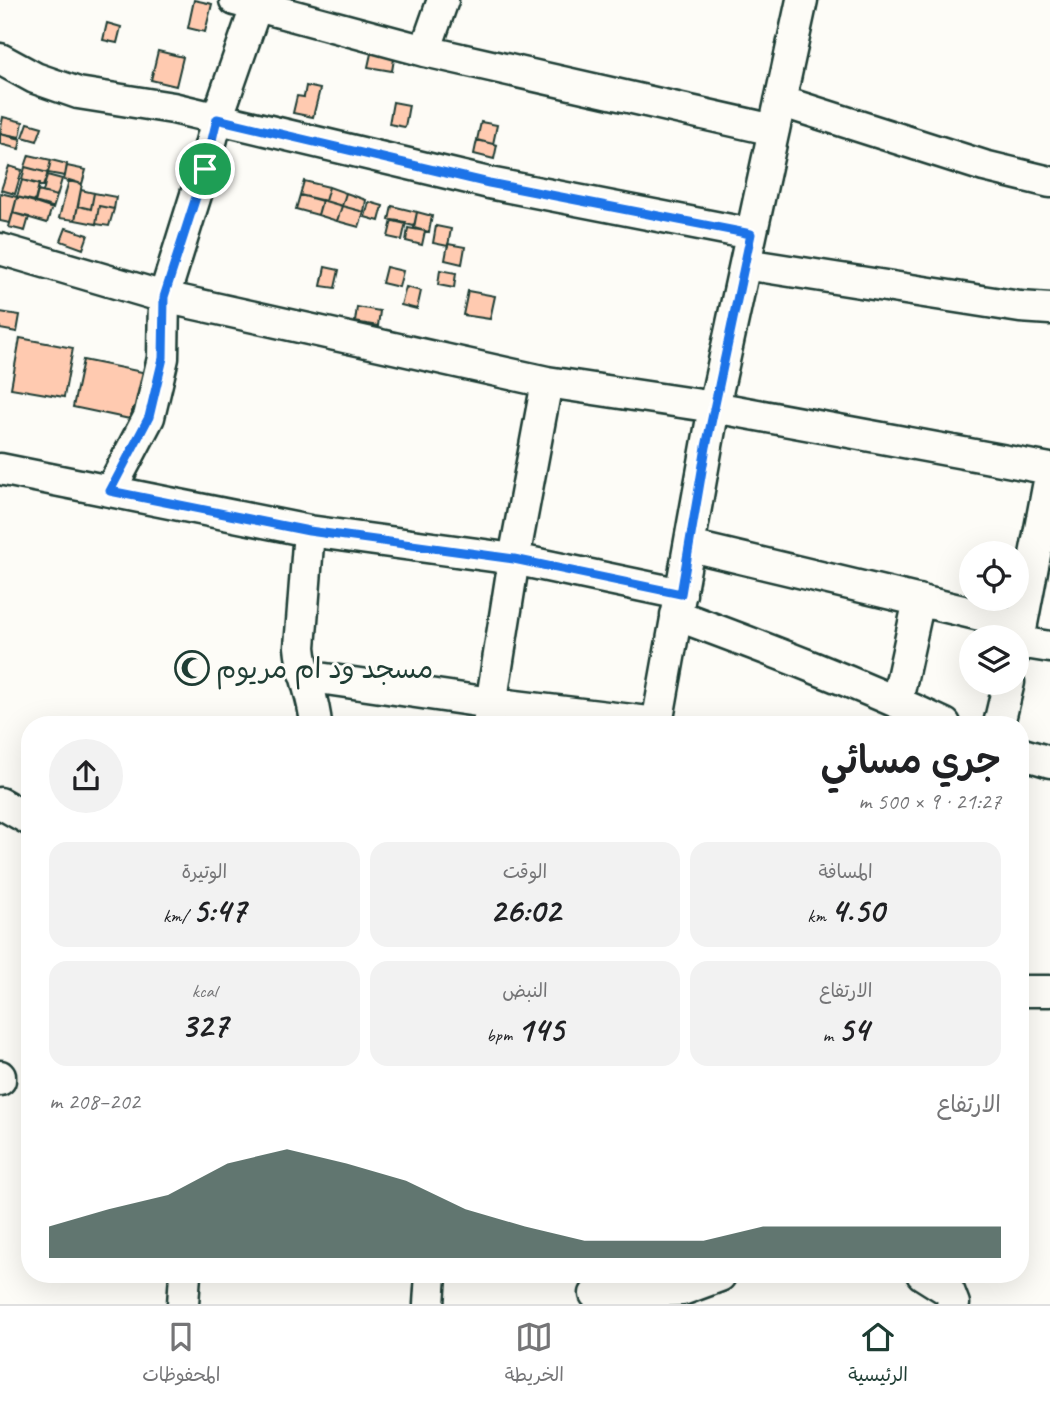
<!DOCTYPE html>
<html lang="ar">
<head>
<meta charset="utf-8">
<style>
  :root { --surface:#fff; --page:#f2f2f2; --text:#202124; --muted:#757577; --line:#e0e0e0; --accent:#1f3d34 }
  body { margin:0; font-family:Caveat,"Playpen Sans Arabic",sans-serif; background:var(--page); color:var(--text); direction:rtl; height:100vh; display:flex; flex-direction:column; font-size:26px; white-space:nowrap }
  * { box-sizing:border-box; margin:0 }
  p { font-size:23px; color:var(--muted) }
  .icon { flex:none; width:38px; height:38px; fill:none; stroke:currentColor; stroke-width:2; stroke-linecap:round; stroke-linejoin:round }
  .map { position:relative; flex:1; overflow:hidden; direction:ltr }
  .drawer { position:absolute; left:21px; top:716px; width:1008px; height:567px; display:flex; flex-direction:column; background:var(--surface); border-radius:28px; box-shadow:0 7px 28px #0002; direction:rtl }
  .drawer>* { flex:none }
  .buttons { position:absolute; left:959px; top:541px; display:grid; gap:14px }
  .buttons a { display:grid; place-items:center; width:70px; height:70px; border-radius:50%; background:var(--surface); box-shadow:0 7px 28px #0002; font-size:35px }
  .pin { position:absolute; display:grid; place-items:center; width:60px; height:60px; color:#fff; margin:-30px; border:4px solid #fff; border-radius:50%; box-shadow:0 2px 7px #0007 }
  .round { display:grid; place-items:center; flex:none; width:74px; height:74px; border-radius:37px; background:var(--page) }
  .overview { display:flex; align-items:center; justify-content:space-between; height:119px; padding:0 28px }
  h1 { font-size:38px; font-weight:600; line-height:52px }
  .metrics { display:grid; grid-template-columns:repeat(3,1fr); gap:10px; height:119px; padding:7px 28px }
  .metrics div { display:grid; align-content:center; border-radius:18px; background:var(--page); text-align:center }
  .metrics b { font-size:35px; font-weight:600 }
  .metrics small { font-size:19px; font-weight:400 }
  .metrics p { font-size:19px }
  .chart { height:196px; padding:14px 28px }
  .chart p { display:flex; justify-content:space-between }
  .chart svg { width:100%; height:126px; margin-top:7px; fill:var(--accent); opacity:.7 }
  .menu { display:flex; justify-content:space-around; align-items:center; height:98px; border-top:2px solid var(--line); background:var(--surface); font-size:19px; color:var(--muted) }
  .menu a { display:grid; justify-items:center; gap:4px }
  .menu .current { color:var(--accent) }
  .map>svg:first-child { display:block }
  .building { fill:#ffcab0; stroke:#1f3d34; stroke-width:2 }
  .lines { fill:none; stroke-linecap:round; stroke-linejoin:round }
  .minor-casing { stroke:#1f3d34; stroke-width:35 }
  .minor { stroke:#fdfcf7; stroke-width:30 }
  .route-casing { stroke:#fff; stroke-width:14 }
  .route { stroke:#1a73e8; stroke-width:9 }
  .labels { text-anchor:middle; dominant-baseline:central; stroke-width:6; stroke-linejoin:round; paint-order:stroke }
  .poi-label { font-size:28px; fill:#1f3d34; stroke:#fdfcf7; text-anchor:start }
</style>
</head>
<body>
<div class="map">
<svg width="1050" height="1304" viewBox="0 0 1050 1304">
  <rect width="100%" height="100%" fill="#fdfcf7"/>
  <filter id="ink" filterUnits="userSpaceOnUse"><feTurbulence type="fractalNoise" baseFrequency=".0143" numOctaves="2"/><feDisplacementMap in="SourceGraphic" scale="14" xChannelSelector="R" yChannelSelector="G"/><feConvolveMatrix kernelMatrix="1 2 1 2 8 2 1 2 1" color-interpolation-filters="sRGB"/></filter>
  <g filter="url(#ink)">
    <path class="building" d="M194,0L212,4L205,32L188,28Z
      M107,23L121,27L117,43L103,40Z
      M372,49L395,53L392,71L368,67Z
      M158,51L183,57L176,86L151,80Z
      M306,86L320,89L313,117L293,113L297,96L304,97Z
      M393,102L409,105L405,127L389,124Z
      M3,117L23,122L20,137L0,133Z
      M481,122L497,125L493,144L477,140Z
      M28,123L42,127L37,141L23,137Z
      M0,134L21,139L19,149L0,144Z
      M477,140L497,145L494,159L474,154Z
      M29,155L51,160L48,173L25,167Z
      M51,160L67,164L65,176L48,173Z
      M9,166L22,170L15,194L1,190Z
      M67,166L86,170L82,184L64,180Z
      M25,167L48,173L43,186L22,180Z
      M47,175L62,179L57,196L43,192Z
      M22,180L39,184L35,201L17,197Z
      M69,180L82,184L75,220L59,218Z
      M304,181L329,187L325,201L300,195Z
      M329,187L346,193L342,206L325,201Z
      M81,190L94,193L91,209L78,206Z
      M38,191L57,196L53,209L35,203Z
      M0,193L17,197L10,223L0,221Z
      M94,193L116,197L114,209L99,206L96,224L75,220L78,206L91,209Z
      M346,193L366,200L364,212L342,206Z
      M300,195L322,201L318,215L296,209Z
      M17,197L52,207L47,223L13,213Z
      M322,200L342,206L337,221L318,215Z
      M369,202L383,206L379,221L365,217Z
      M99,206L114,209L109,226L96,224Z
      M342,206L364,212L359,227L337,221Z
      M392,206L417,212L414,226L389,220Z
      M417,212L432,216L429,232L414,228Z
      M13,213L29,217L25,231L9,227Z
      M392,220L406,222L402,240L388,237Z
      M436,226L451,229L448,246L433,243Z
      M66,228L88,235L83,249L61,241Z
      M408,228L425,231L422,245L406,241Z
      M448,244L465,247L462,264L445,260Z
      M325,267L339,270L335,288L321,286Z
      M386,267L403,271L399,287L382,283Z
      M440,270L456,273L454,288L438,285Z
      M406,287L421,291L417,309L401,305Z
      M468,291L495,296L490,319L463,315Z
      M357,307L380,311L378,326L355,322Z
      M0,312L20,315L17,332L0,329Z
      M20,338L73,348L64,397L11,388Z
      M83,360L152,374L145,410L133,408L130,419L73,407Z"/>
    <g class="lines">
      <g class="minor-casing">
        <path id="minor" d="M235,0L425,51L774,130
          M425,51L443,0
          M0,59L35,78L78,93L173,108L489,183L751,234
          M780,101L984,166L1050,182
          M0,249L164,297L547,382L714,407L1050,469
          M745,264L1020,307L1050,309
          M0,469L309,531L514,559L681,594
          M110,491L149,417L163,358L164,297L204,169L217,119L256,7
          M309,531L300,647C302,674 314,698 316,724
          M690,546L1022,625
          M676,615C768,649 857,683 945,724
          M1019,642L1050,647
          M1017,650L1050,476
          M305,676L491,703L657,723
          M897,701L919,600
          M488,724L514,559L547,382
          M657,724L714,407L802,0
          M999,724L1009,682
          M1020,753L1050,762
          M0,803L30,820
          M1020,991H1050
          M0,1076V1080
          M922,1274L949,1291L954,1304
          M595,1294L682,1290L720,1276
          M183,1304L185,1274
          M429,1304L431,1274"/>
      </g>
      <use href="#minor" class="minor"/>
    </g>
  </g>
  <g class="lines" filter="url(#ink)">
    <g class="route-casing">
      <path id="route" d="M217,119L489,183L751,234L706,447L681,594L514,559L309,531L110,491L149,417L163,358L164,297L205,169Z"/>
    </g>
    <use href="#route" class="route"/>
  </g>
  <defs>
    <g id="mosque-ring" transform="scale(1.75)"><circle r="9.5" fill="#fdfcf7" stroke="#1f3d34" stroke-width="1.5"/><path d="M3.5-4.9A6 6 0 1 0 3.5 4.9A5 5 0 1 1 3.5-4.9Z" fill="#1f3d34"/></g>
  </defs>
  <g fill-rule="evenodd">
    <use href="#mosque-ring" x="192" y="668"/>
  </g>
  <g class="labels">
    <g class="poi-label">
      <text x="216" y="668">مسجد ود ام مريوم</text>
    </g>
  </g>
</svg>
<div class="buttons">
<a><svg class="icon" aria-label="locate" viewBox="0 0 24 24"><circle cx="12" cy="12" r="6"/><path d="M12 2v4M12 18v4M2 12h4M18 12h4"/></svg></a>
<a><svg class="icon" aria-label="layers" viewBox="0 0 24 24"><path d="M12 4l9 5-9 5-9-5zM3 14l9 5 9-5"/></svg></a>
</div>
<div class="pin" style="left:205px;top:169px;background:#1e9e55"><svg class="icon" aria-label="arrive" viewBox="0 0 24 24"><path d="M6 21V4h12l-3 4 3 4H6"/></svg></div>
<section class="drawer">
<div class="overview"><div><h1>جري مسائي</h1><p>21:27 · 9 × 500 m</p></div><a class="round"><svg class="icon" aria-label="share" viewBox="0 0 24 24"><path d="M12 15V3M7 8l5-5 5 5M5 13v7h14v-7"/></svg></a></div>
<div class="metrics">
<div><p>المسافة</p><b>4.50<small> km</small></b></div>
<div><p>الوقت</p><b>26:02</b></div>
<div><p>الوتيرة</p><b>5:47<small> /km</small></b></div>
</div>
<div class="metrics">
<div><p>الارتفاع</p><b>54<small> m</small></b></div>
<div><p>النبض</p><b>145<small> bpm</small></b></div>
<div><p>kcal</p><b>327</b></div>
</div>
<div class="chart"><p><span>الارتفاع</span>202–208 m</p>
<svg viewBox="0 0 160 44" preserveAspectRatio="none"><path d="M0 44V33L10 27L20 22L30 11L40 6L50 11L60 17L70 27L80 33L90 38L100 38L110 38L120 33L130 33L140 33L150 33L160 33V44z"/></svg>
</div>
</section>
</div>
<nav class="menu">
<a class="current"><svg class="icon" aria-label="home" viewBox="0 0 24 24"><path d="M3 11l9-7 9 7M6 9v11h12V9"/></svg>الرئيسية</a>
<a><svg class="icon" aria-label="map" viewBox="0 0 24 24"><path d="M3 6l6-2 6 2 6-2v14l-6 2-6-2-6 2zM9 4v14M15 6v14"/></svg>الخريطة</a>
<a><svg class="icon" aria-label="saved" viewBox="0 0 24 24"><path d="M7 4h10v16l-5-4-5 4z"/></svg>المحفوظات</a>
</nav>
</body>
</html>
